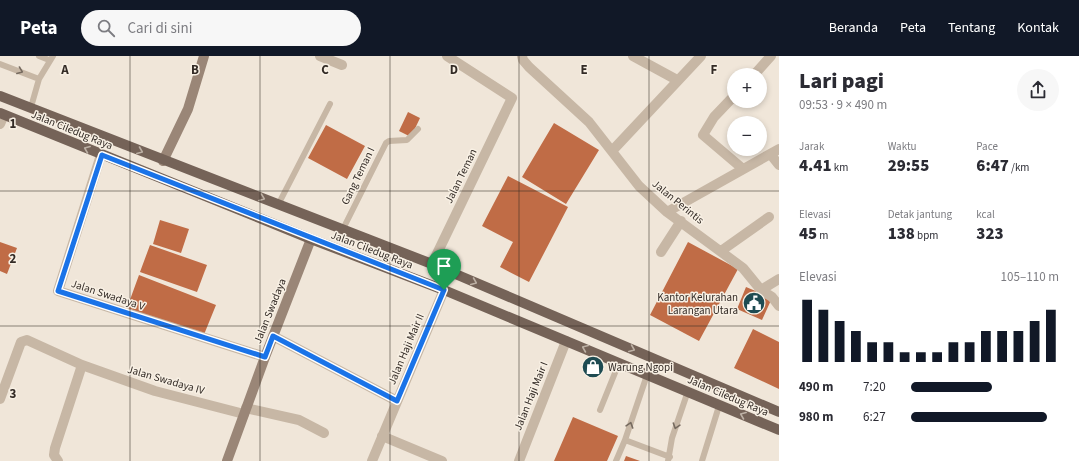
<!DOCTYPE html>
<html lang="id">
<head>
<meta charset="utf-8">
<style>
  :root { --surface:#fff; --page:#f7f7f7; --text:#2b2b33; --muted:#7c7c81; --accent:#111827 }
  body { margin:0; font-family:"Source Sans 3",sans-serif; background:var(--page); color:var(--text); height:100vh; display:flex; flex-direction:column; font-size:15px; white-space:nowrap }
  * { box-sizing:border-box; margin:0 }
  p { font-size:13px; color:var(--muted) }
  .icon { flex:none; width:22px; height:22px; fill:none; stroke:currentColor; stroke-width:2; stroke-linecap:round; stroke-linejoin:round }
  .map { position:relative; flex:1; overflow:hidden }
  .details { display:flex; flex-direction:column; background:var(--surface); width:300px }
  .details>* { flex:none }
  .buttons { position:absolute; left:727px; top:12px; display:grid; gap:8px }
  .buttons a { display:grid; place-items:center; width:40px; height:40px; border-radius:50%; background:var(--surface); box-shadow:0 2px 6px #0003; font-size:20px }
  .pin { position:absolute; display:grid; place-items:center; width:34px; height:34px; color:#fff; margin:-41px -17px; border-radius:50% 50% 50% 0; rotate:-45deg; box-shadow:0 0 4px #0007 }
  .pin .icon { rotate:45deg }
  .round { display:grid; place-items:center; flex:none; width:42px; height:42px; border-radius:21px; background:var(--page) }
  .overview { display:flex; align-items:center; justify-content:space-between; height:68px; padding:0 20px }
  h1 { font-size:22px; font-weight:800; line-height:30px }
  .metrics { display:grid; grid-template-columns:repeat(3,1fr); gap:6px; height:68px; padding:4px 20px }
  .metrics div { display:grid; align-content:center }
  .metrics b { font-size:17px; font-weight:800 }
  .metrics small { font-size:11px; font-weight:400 }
  .metrics p { font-size:11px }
  .chart { height:112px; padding:8px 20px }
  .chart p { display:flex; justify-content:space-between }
  .chart svg { width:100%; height:72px; margin-top:4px; stroke:var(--accent); stroke-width:6 }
  ul { padding:0 20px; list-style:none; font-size:13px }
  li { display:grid; grid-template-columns:64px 48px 1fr; align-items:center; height:30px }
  li i { height:10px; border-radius:5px; background:var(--accent) }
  header { display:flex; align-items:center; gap:24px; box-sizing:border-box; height:56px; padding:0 20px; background:var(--accent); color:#fff }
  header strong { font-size:19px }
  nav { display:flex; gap:22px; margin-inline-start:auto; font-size:14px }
  .search { width:280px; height:36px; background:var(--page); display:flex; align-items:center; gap:10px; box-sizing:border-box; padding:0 14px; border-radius:22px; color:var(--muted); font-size:15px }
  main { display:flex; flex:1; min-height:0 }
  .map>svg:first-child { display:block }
  .building { fill:#c06c46 }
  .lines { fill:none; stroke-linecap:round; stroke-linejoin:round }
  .lane { stroke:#c7b7a5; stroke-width:6 }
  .street { stroke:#c7b7a5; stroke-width:10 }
  .secondary { stroke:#9a8677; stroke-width:10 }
  .primary { stroke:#756358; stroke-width:10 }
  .oneway { stroke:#766a5f }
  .oneway2 { stroke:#bdb1a5 }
  .route-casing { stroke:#fff; stroke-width:8 }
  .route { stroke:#1a73e8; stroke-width:5 }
  .grid { fill:none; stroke:#332b26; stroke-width:1; stroke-opacity:0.55 }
  .labels { text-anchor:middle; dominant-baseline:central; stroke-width:3; stroke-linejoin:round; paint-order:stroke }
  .street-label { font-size:11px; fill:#332b26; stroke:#f8f0e4 }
  .poi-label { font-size:11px; fill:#332b26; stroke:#f8f0e4; text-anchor:end }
  .grid-label { font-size:13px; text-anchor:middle; font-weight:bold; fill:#332b26; stroke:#f8f0e4; stroke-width:3; stroke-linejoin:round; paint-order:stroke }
</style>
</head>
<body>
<header>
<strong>Peta</strong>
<div class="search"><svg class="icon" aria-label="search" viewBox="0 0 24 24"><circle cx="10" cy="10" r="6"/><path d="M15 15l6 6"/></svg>Cari di sini</div>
<nav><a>Beranda</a><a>Peta</a><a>Tentang</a><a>Kontak</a></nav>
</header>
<main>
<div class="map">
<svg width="779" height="405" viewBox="0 0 779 405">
  <rect width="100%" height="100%" fill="#f0e6d9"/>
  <path class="building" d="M408,56L420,62L411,81L399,75Z
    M554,67L599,94L566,148L522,121Z
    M326,69L365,90L347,123L308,102Z
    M508,120L568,151L529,226L500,211L513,186L482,170Z
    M160,164L189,173L181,197L153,188Z
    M0,186L17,192L7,218L0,215Z
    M688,186L738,213L699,285L650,259Z
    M150,189L207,209L197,236L140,216Z
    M139,219L216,249L203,281L127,252Z
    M746,231L772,242L762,264L737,253Z
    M753,273L779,286V333L734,312Z
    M573,361L618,380L607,405H554Z
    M626,400L640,405H624Z"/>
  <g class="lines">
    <path class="lane" d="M39,0L49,4
      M0,8L39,23
      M31,51L39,23L53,0
      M278,149L330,48
      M343,173L386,87L389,85L407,84L418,73
      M600,354L619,307
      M625,384L670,401
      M616,405L625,384L647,319
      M668,405L672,382L688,335
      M702,405L719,350"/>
    <path class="street" d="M320,0L342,9
      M522,0L523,4L529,11L589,66L639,130L667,156L743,212L761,234L772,241L779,250
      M633,0L677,24
      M754,19L771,0
      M734,40L714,61L703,79L743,113
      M0,68L4,59
      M612,95L701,0
      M101,99L58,235L265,301
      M771,99L779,109
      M667,156L779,93
      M721,195L769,161
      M661,196L681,165
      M432,208L512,42L447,0
      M761,234L779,223
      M273,280L397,345
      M0,343L21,286L27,284L82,309L155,335L244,358
      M246,352L299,364L324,377
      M382,380L442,405
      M58,405L54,399L55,392L82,309
      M372,405L444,234
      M519,405L566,285"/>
    <path class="secondary" d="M163,105L188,53L204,0
      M227,405L265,301L311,183"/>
    <path class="primary" d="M0,40L432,208L779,356
      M0,57L311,183L444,234L779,374"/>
  </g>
  <defs><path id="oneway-chevron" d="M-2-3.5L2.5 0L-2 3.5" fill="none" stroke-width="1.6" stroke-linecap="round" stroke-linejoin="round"/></defs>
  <g class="oneway">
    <use href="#oneway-chevron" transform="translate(20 15) rotate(21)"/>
    <use href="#oneway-chevron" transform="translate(630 369) rotate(-72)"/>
    <use href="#oneway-chevron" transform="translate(676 370) rotate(108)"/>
  </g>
  <g class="oneway2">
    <use href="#oneway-chevron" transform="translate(87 93) rotate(-158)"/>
    <use href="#oneway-chevron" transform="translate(140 95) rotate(22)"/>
    <use href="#oneway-chevron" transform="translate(262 142) rotate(21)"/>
    <use href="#oneway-chevron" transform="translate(474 226) rotate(23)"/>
    <use href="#oneway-chevron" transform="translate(585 292) rotate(-157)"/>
    <use href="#oneway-chevron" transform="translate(632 293) rotate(23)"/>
    <use href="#oneway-chevron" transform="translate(743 359) rotate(-158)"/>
  </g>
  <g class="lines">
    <g class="route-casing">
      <path id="route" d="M102,99L444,234L397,345L273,280L265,301L58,235Z"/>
    </g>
    <use href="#route" class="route"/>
  </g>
  <path class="grid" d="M130,0V405M260,0V405M390,0V405M519,0V405M649,0V405M0,135H779M0,270H779"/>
  <defs>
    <g id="civic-disc" transform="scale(1.15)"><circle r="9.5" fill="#1e4b52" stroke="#f8f0e4"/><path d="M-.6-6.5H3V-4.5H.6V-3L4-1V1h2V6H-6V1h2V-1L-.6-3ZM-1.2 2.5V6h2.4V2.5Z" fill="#fff"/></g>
    <g id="shop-disc" transform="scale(1.15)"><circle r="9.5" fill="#1e4b52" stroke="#f8f0e4"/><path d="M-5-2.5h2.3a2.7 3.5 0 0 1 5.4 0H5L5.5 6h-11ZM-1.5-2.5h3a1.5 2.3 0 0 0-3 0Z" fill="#fff"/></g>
  </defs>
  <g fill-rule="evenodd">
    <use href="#civic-disc" x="754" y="247"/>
    <use href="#shop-disc" x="593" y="311"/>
  </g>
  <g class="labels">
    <g class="street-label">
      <text transform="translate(72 74) rotate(22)">Jalan Ciledug Raya</text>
      <text transform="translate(358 120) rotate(-64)">Gang Teman I</text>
      <text transform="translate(461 120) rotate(-64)">Jalan Teman</text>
      <text transform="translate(678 146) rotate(39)">Jalan Perintis</text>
      <text transform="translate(372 194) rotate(21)">Jalan Ciledug Raya</text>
      <text transform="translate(108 239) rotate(18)">Jalan Swadaya V</text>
      <text transform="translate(270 255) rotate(-68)">Jalan Swadaya</text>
      <text transform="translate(406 293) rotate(-67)">Jalan Haji Mair II</text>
      <text transform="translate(166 324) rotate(16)">Jalan Swadaya IV</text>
      <text transform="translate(531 340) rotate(-68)">Jalan Haji Mair I</text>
      <text transform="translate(728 340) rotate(23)">Jalan Ciledug Raya</text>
    </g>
    <g class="poi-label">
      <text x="738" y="241">Kantor Kelurahan<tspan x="738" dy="13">Larangan Utara</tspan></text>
      <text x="608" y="311" text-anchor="start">Warung Ngopi</text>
    </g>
  </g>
  <g class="grid-label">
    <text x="65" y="18">A</text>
    <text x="195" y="18">B</text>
    <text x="325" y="18">C</text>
    <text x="454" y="18">D</text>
    <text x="584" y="18">E</text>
    <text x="714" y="18">F</text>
    <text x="13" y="72">1</text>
    <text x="13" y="207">2</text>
    <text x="13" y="342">3</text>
  </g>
</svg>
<div class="buttons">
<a>+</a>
<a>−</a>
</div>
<div class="pin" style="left:444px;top:234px;background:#1e9e55"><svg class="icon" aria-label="arrive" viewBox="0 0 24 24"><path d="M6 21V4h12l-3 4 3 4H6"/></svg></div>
</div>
<section class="details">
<div class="overview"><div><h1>Lari pagi</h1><p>09:53 · 9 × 490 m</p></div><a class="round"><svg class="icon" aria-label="share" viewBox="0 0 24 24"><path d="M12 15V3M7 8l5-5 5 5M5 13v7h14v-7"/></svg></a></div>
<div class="metrics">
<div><p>Jarak</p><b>4.41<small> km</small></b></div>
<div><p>Waktu</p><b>29:55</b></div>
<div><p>Pace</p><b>6:47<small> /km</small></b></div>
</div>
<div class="metrics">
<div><p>Elevasi</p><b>45<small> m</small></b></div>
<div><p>Detak jantung</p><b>138<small> bpm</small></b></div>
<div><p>kcal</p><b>323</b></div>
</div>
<div class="chart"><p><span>Elevasi</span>105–110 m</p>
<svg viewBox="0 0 160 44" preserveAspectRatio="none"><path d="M5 44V6M15 44V12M25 44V19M35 44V25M45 44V32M55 44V32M65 44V38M75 44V38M85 44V38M95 44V32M105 44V32M115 44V25M125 44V25M135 44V25M145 44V19M155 44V12"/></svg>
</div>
<ul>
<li><b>490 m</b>7:20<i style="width:55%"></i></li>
<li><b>980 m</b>6:27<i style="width:92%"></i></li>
</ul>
</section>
</main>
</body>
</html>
